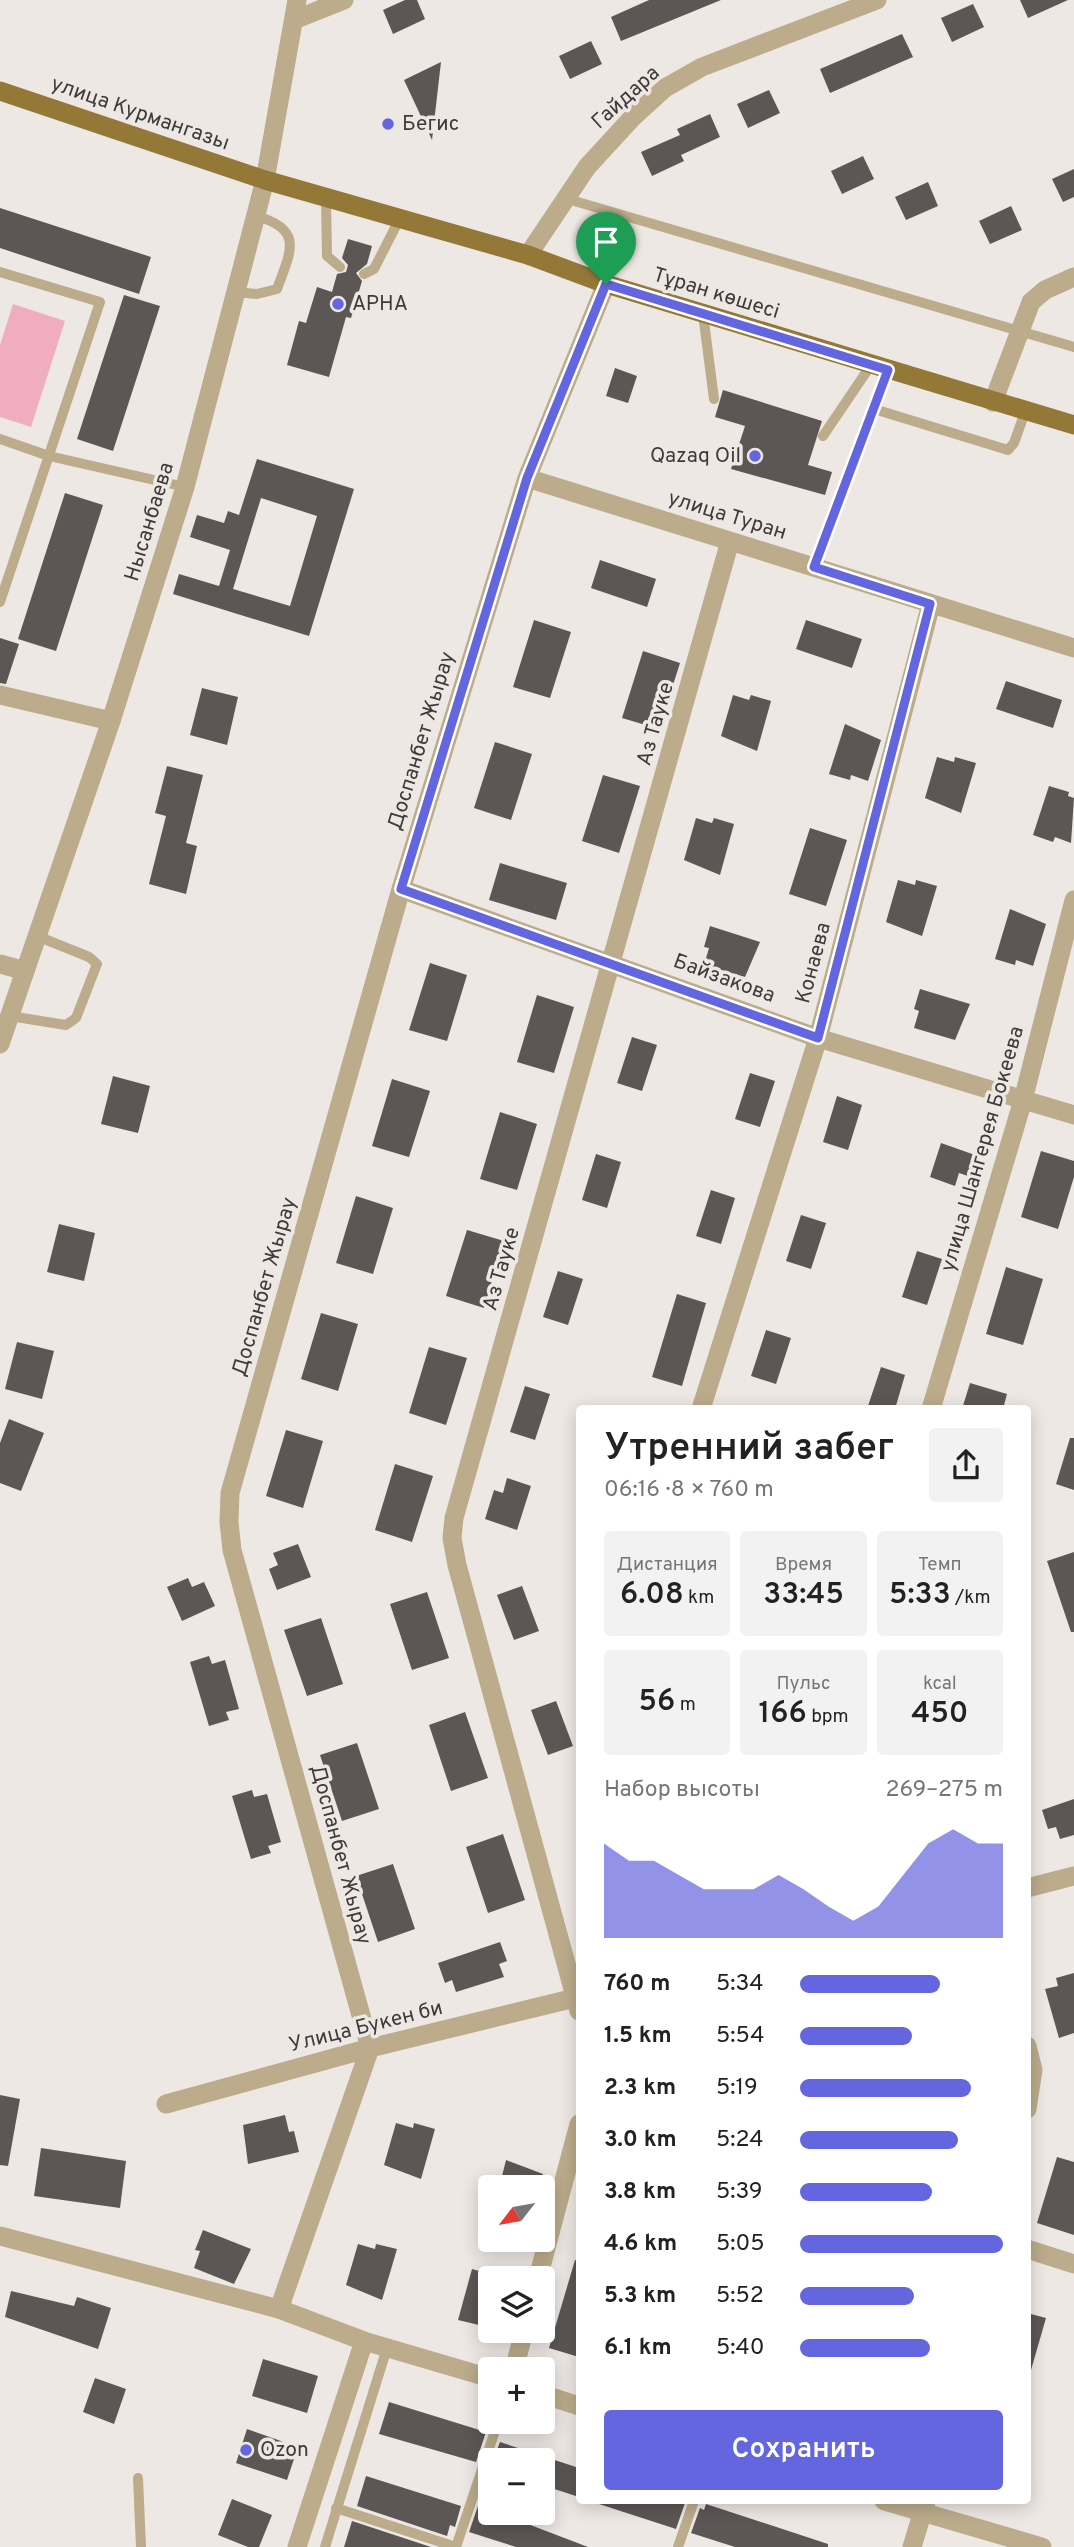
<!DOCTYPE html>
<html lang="ru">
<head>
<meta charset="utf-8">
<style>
  :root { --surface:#fff; --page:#f2f2f2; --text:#222; --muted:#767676; --accent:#6466df }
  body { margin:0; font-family:Overpass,sans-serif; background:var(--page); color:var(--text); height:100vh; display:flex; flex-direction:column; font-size:26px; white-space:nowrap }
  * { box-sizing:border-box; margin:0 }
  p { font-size:23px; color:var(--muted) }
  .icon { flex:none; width:38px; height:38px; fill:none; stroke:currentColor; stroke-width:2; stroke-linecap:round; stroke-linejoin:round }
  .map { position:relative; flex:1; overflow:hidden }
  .details { position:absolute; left:576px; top:1405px; width:455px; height:1099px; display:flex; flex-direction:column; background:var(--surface); border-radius:7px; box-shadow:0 4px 18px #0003 }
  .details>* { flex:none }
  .needle { width:46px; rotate:239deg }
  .buttons { position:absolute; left:478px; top:2175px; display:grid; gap:14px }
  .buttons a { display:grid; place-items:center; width:77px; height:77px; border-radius:7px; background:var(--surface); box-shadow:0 4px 18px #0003; font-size:35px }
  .pin { position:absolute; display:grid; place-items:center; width:60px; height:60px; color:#fff; margin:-72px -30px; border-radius:50% 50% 50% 0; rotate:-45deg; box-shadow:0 0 7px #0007 }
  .pin .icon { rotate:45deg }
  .round { display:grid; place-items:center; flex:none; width:74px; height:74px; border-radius:7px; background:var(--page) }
  .overview { display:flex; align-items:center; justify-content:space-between; height:119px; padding:0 28px }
  h1 { font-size:38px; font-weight:600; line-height:52px }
  .figures { display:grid; grid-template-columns:repeat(3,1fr); gap:10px; height:119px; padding:7px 28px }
  .figures div { display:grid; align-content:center; border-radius:7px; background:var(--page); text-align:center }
  .figures b { font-size:30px; font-weight:600 }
  .figures small { font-size:19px; font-weight:400 }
  .figures p { font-size:19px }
  .chart { height:196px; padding:14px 28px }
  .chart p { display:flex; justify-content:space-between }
  .chart svg { width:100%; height:126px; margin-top:7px; fill:var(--accent); opacity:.7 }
  .action { display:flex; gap:14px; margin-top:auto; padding:14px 28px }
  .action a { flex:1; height:80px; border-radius:7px; background:var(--accent); color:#fff; font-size:28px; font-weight:600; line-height:80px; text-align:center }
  ul { padding:0 28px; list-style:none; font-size:23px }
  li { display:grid; grid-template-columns:112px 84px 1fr; align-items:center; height:52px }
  li i { height:18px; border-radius:9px; background:var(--accent) }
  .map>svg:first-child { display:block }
  .green { fill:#f0adbf }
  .building { fill:#5c5655; fill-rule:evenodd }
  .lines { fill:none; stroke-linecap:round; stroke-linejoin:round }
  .service { stroke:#bcac8c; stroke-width:10 }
  .minor { stroke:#bcac8c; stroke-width:19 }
  .tertiary { stroke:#bcac8c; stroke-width:19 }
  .primary { stroke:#947838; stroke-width:19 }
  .route-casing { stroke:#fff; stroke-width:14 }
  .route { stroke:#6466df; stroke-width:9 }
  .poi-dot { fill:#6466df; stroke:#eee8e4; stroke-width:2.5 }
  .labels { text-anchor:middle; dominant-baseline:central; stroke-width:7; stroke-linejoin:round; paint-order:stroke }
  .street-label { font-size:21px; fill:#3e3b3a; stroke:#eee8e4 }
  .poi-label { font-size:21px; fill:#3e3b3a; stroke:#eee8e4; text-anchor:start }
</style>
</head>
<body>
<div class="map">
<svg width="1074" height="2547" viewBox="0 0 1074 2547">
  <rect width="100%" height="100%" fill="#eee8e4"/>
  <path class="green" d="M13,304L65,321L31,427L0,417V345Z"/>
  <path class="building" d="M405,0H417L425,19L393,34L383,10Z
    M649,0H721L621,41L611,17Z
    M1020,0H1068L1028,18Z
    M973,4L984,27L952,42L941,18Z
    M902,34L913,57L830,93L820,69Z
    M591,41L602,64L570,79L559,56Z
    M441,62L432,140L404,80Z
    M769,90L780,113L748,128L737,104Z
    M710,114L720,137L681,155L684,161L652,176L641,152L680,135L677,129Z
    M863,156L874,179L842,194L831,171Z
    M1074,169V197L1063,202L1052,179Z
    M928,182L938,206L906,220L895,197Z
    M1011,206L1022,230L990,244L979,221Z
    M0,208L151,257L139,294L0,248Z
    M348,239L372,246L367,264L356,273L362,281L351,318L346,317L329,377L287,365L299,321L306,323L317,287L332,292L337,274L346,272L348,265L342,258Z
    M124,295L160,306L113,451L77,439Z
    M615,368L637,376L628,403L606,396Z
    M723,390L822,421L808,465L832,472L825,495L731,469L745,426L715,417Z
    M257,459L354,489L309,636L173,594L179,574L219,586L230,550L190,537L197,515L224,523L228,511L239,515ZM261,498L317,516L290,606L233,589Z
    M65,493L103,505L56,651L18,639Z
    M600,560L656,579L647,607L591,588Z
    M534,620L571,632L550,698L513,687Z
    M806,620L862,639L852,668L796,649Z
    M0,638L19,644L6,684L0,683Z
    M643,651L680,663L659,729L622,718Z
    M1006,681L1062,700L1053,728L996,709Z
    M202,688L238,697L227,745L190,735Z
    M733,695L749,700L751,695L771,701L757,751L721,736Z
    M845,724L881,740L868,781L851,775L850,780L829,774Z
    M495,742L532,754L511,820L474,808Z
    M937,757L954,762L955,757L976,763L961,813L925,798Z
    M167,766L203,775L186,843L197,846L186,894L149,884L166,816L155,813Z
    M603,775L640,786L619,853L582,841Z
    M1049,786L1069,792L1068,796L1074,798L1071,843L1055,837L1053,842L1033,835Z
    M696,818L712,823L714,818L734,824L720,875L684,860Z
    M810,828L847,840L826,906L789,894Z
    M500,863L567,883L556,920L489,900Z
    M898,880L915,885L916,880L937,886L922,936L886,922Z
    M1010,909L1046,924L1033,966L1016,960L1015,965L995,959Z
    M710,926L760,942L745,977L704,965L709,948L704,947Z
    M430,963L467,975L447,1041L409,1030Z
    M920,989L970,1004L955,1040L914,1028L919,1011L914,1009Z
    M537,995L574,1007L554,1073L517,1062Z
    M632,1037L657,1045L642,1091L617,1083Z
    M750,1073L775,1081L760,1127L735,1119Z
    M113,1076L150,1086L138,1133L101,1124Z
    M392,1079L430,1091L409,1157L372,1146Z
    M837,1096L862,1105L848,1150L823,1142Z
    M500,1112L537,1124L517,1190L480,1179Z
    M941,1143L975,1155L968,1176L959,1173L955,1186L930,1177Z
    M1041,1151L1074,1161V1177L1058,1229L1021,1217Z
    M596,1154L621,1162L607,1208L582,1200Z
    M711,1190L735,1198L721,1244L696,1236Z
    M356,1196L393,1208L373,1274L336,1263Z
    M801,1215L826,1223L811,1269L786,1261Z
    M59,1224L95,1233L84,1281L47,1272Z
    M467,1230L504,1241L484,1308L446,1296Z
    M917,1251L942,1259L927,1305L902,1297Z
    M1006,1267L1043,1279L1023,1345L986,1334Z
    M558,1271L583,1279L568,1325L543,1317Z
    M677,1294L706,1303L682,1386L652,1377Z
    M321,1313L358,1324L338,1391L301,1379Z
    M766,1330L791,1338L776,1384L751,1376Z
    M17,1342L54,1351L42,1399L5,1389Z
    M429,1347L467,1358L446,1425L409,1413Z
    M881,1367L905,1375L895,1409H867Z
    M970,1383L1007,1394L1003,1409H962Z
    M525,1386L550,1394L535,1440L510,1432Z
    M9,1419L44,1433L21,1491L0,1483V1443Z
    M286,1430L323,1441L303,1508L266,1496Z
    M1070,1438H1074V1490L1056,1484Z
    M395,1464L433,1476L412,1542L375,1530Z
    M507,1478L531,1486L517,1530L485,1519L494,1490L503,1493Z
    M298,1544L311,1577L277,1590L269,1569L278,1565L273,1553Z
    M1074,1552V1632H1071L1047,1561Z
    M188,1578L192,1587L204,1582L215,1606L182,1621L167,1587Z
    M522,1586L539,1631L514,1640L497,1595Z
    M427,1592L449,1658L412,1670L390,1604Z
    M321,1618L343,1684L307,1696L284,1630Z
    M209,1656L212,1664L225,1660L239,1709L226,1712L229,1720L209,1726L190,1662Z
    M556,1701L573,1746L548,1755L531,1710Z
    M465,1712L488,1778L451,1791L429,1725Z
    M357,1743L379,1809L342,1821L320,1755Z
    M252,1790L254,1797L267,1794L281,1842L268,1846L271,1853L251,1859L232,1796Z
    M1074,1799V1835L1060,1839L1056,1827L1048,1829L1042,1810Z
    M503,1834L525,1900L488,1913L466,1847Z
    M393,1864L415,1929L378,1942L356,1876Z
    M500,1942L507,1961L499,1964L504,1977L456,1992L452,1980L445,1983L438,1963Z
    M1074,1973V2033L1059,2038L1045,1989L1058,1986L1056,1978Z
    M0,2095L20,2099L8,2166L0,2165Z
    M285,2115L289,2132L294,2131L299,2152L248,2164L243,2125Z
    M396,2123L413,2128L414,2123L435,2129L421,2179L384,2165Z
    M41,2148L126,2161L120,2208L34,2196Z
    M1057,2157L1074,2162V2235L1037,2223Z
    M506,2160L543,2174L539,2188H499Z
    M203,2230L251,2249L234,2284L194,2268L200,2251L195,2250Z
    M358,2244L375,2249L376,2244L397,2249L382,2300L346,2285Z
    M575,2260L579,2261V2357L549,2348Z
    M472,2269L493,2275L490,2278V2323L480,2320L479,2325L458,2320Z
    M11,2291L74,2306L77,2297L111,2308L98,2349L5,2317Z
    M1027,2313L1046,2318L1031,2370L1027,2369Z
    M263,2359L318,2376L307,2413L252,2396Z
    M95,2378L126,2389L114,2424L83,2412Z
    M389,2402L486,2432L476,2462L379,2434Z
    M247,2429L298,2447L287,2480L236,2463Z
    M500,2442L579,2468V2497L542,2485V2460H493Z
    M366,2476L461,2506L455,2527L450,2525L447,2536L357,2506Z
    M232,2499L272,2515L259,2547H248L218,2535Z
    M600,2501H678L685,2503L676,2529L599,2504Z
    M706,2504L828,2544V2547H735L691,2533L700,2508L704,2510Z
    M478,2506L490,2510V2513H499L588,2547H516L469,2532Z
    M352,2521L431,2547H344Z"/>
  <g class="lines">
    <path class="service" d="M326,198L327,256L340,267
      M564,198L1074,347
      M0,272L100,302L0,602
      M364,274L374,269L399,220
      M236,292L257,294L277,289C291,251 304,229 256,216
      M703,314L714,399
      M874,409L1008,450L1014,443L1025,412
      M823,436L871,365
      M0,439L49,456L185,487
      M814,567L888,370
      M10,1016L66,1025L76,1018L97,964L89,957L37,936
      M138,2478L141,2547
      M336,2508L456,2547
      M325,2547L387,2348
      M456,2547L498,2422
      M678,2547L694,2501"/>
    <path class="minor" d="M294,20L344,0
      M528,255L587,167L632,118L665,88L702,67L877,0
      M993,402L1031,302L1045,290L1074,277
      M527,478L1074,648
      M0,695L111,721
      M401,889L818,1038L1074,1115
      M0,964L25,971
      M701,1409L818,1038L931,604
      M931,1409L1023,1100L1074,900
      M1027,1888L1074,1876
      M579,2011L457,1565L452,1538L454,1518L730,541
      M1027,2046L1033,2070L1027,2109
      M166,2104L370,2048L579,1997
      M1027,2249L1074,2264
      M538,2278L579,2124
      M279,2309L370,2048L232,1550L229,1522L230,1493L401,889L527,478L606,284
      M514,2370L524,2331
      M297,2547L364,2341
      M912,2547L926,2501"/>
    <path class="tertiary" d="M0,1044L111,721L185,487L265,180L297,0
      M0,2236L279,2309L364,2341L490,2378
      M542,2394L579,2406
      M884,2501L1042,2547"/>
    <path class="primary" d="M0,91L265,180L528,255L606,284L1074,425"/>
  </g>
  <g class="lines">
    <g class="route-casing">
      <path id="route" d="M606,284L888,370L814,567L930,604L818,1038L401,889L527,478Z"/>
    </g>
    <use href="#route" class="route"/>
  </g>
  <g class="poi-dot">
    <circle cx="388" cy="124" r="7"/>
    <circle cx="338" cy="304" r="7"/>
    <circle cx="755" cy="456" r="7"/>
    <circle cx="246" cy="2450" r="7"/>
  </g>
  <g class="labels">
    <g class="street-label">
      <text transform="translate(626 98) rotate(-42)">Гайдара</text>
      <text transform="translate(140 114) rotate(19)">улица Курмангазы</text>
      <text transform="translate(716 294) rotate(17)">Тұран көшесі</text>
      <text transform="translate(727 516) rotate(17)">улица Туран</text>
      <text transform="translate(150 522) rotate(-73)">Нысанбаева</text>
      <text transform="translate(656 724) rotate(-74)">Аз Тауке</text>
      <text transform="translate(422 741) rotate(-73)">Доспанбет Жырау</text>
      <text transform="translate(814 963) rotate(-75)">Конаева</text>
      <text transform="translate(724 979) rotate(20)">Байзакова</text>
      <text transform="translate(983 1149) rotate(-74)">улица Шангерея Бокеева</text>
      <text transform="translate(502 1269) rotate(-74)">Аз Тауке</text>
      <text transform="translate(265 1287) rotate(-74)">Доспанбет Жырау</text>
      <text transform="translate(340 1855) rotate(75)">Доспанбет Жырау</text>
      <text transform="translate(366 2027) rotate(-14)">Улица Букен би</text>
    </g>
    <g class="poi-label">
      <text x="402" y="124">Бегис</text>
      <text x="352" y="304">АРНА</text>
      <text x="741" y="456" text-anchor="end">Qazaq Oil</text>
      <text x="260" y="2450">Ozon</text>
    </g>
  </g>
</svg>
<div class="buttons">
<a><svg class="needle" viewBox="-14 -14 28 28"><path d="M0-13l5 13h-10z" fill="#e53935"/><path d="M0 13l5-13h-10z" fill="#767676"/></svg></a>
<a><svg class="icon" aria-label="layers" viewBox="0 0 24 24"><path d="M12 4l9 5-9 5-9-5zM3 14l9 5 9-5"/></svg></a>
<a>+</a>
<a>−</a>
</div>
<div class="pin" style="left:606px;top:284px;background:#1e9e55"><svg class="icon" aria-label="arrive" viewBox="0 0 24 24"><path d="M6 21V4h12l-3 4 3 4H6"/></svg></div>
<section class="details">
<div class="overview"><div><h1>Утренний забег</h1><p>06:16 · 8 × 760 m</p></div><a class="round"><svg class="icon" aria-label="share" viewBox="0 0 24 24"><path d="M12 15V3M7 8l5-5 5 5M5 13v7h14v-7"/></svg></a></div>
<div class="figures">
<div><p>Дистанция</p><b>6.08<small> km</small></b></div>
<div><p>Время</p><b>33:45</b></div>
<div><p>Темп</p><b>5:33<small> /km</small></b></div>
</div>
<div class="figures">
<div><b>56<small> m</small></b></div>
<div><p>Пульс</p><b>166<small> bpm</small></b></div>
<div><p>kcal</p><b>450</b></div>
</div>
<div class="chart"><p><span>Набор высоты</span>269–275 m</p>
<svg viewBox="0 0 160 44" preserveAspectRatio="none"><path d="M0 44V11L10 17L20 17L30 22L40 27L50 27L60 27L70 22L80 27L90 33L100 38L110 33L120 22L130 11L140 6L150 11L160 11V44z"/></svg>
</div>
<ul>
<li><b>760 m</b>5:34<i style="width:69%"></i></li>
<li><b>1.5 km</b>5:54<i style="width:55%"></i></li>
<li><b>2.3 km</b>5:19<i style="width:84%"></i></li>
<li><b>3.0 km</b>5:24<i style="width:78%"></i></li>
<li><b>3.8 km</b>5:39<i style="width:65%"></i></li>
<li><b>4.6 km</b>5:05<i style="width:100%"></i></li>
<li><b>5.3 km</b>5:52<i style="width:56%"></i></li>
<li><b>6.1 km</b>5:40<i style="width:64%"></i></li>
</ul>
<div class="action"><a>Сохранить</a></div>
</section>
</div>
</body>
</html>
